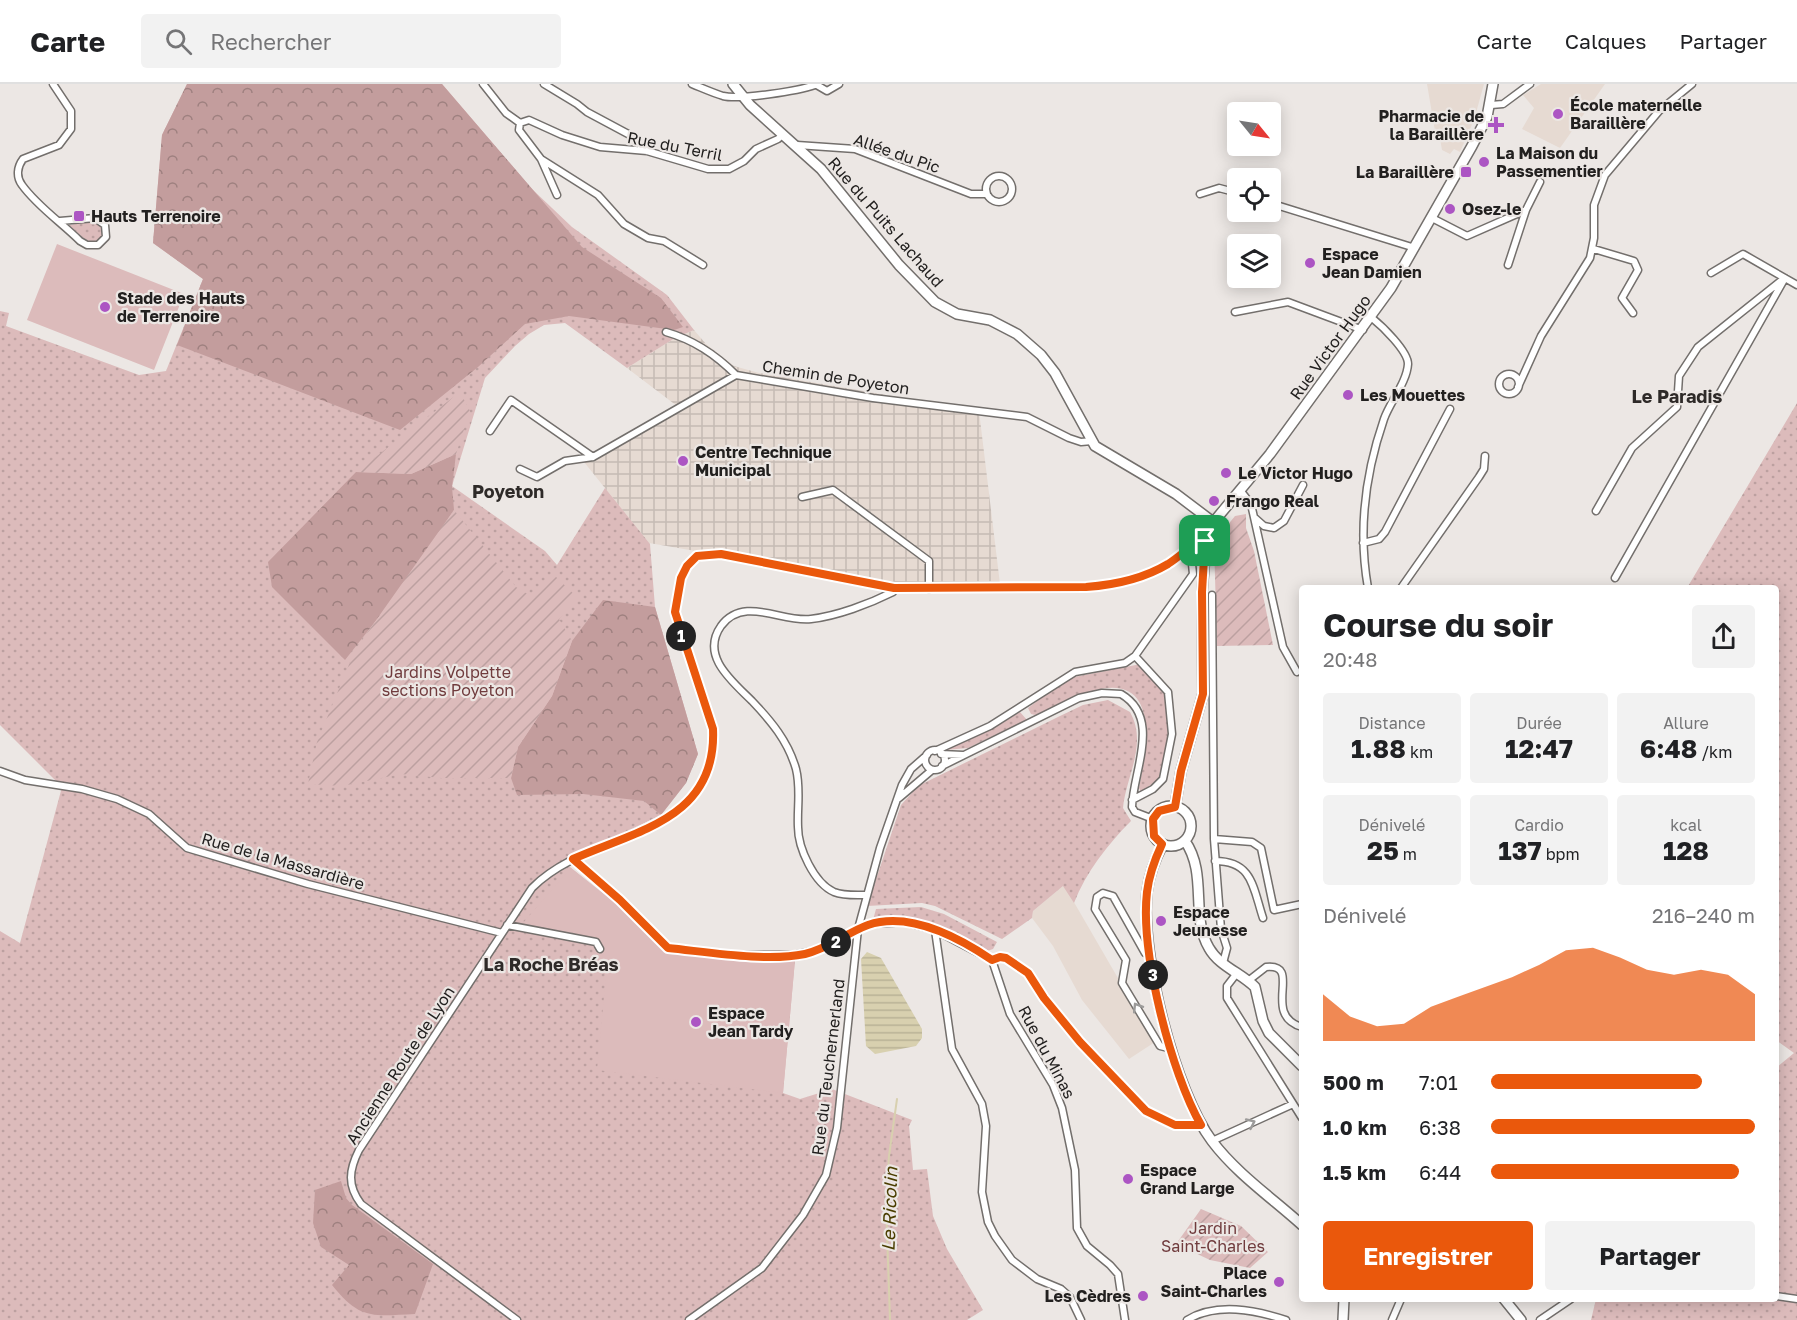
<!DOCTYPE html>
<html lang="fr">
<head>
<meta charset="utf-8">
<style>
  :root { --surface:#fff; --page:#f2f2f2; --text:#202124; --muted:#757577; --line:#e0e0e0; --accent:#ea580c }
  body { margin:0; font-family:"Golos Text",sans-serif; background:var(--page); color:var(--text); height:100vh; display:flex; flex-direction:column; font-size:22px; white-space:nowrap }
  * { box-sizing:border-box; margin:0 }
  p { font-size:20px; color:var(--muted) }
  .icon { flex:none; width:33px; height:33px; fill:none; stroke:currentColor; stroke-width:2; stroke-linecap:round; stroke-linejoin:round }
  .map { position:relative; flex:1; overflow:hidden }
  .side { position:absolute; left:1299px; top:501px; width:480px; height:717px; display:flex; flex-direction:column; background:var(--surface); border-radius:6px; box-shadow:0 3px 15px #0003 }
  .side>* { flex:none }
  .needle { width:39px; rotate:120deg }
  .controls { position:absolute; left:1227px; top:18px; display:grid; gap:12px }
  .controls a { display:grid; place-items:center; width:54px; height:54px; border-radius:6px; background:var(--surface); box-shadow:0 3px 15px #0003; font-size:30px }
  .pin { position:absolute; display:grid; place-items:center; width:51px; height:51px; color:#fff; margin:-26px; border-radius:12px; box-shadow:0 3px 9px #0006 }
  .km { position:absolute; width:30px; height:30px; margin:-15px; border-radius:50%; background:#222; color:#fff; font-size:16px; line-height:30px; text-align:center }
  .round { display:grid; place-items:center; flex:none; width:63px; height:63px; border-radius:6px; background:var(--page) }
  .headline { display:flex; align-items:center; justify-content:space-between; height:102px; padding:0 24px }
  h1 { font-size:33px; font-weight:700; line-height:45px }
  .metrics { display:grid; grid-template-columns:repeat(3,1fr); gap:9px; height:102px; padding:6px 24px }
  .metrics div { display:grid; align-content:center; border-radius:6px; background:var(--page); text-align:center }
  .metrics b { font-size:26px; font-weight:700 }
  .metrics small { font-size:16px; font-weight:400 }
  .metrics p { font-size:16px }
  .chart { height:168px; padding:12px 24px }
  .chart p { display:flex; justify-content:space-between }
  .chart svg { width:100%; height:108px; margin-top:6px; fill:var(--accent); opacity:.7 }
  .button { display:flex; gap:12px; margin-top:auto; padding:12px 24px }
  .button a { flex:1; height:69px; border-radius:6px; background:var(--accent); color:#fff; font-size:24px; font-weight:700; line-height:69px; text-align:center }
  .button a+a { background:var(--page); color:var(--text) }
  ul { padding:0 24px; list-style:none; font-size:20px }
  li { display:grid; grid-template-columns:96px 72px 1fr; align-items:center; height:45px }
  li i { height:15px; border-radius:8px; background:var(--accent) }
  header { display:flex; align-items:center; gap:36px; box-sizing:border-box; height:84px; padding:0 30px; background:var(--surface); border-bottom:2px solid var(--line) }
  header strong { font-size:28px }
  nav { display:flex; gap:33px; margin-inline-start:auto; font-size:21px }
  .search { width:420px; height:54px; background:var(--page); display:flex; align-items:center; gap:15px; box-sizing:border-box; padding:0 21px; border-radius:6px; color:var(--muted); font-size:22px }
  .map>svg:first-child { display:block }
  .built { fill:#e6dad2 }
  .industrial { fill:url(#industrial-grid) }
  .grass { fill:url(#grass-dots) }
  .forest { fill:url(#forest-crowns) }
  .park { fill:#dcbbbb }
  .garden { fill:url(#garden-furrows) }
  .water { fill:url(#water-rules) }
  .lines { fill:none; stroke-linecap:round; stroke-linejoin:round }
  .stream { stroke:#d8d0af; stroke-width:2 }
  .street-casing { stroke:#736f6c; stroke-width:9 }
  .secondary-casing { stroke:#736f6c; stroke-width:12 }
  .street { stroke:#fff; stroke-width:6 }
  .secondary { stroke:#fff; stroke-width:9 }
  .oneway { stroke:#9c9b9a }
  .route-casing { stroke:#fff; stroke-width:12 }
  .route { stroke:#ea580c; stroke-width:8 }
  .poi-dot { fill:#ac55c3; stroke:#ece7e4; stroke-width:2 }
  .labels { text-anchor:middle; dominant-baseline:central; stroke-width:4.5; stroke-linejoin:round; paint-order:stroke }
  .poi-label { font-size:16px; font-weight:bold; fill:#22201f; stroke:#ece7e4; text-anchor:start }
  .street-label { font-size:16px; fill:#22201f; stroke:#ece7e4 }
  .park-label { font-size:16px; fill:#703b3d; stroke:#ece7e4 }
  .neighbourhood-label { font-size:18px; font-weight:bold; fill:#2e2a28; stroke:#ece7e4 }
  .water-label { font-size:18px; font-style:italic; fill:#4a3e00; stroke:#ece7e4 }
</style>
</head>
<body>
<header>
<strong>Carte</strong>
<div class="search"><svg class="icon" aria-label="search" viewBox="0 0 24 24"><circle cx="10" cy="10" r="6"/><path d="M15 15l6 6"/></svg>Rechercher</div>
<nav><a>Carte</a><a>Calques</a><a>Partager</a></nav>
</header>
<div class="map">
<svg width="1797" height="1236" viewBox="0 0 1797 1236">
  <defs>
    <pattern id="industrial-grid" width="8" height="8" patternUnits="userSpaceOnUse" patternTransform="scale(1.5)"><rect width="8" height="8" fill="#e6dad2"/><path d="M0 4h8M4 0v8" fill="none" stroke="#c5bbb4"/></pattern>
    <pattern id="grass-dots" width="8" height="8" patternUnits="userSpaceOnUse" patternTransform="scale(1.5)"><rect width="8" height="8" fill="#dcbbbb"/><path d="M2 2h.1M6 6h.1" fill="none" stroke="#bca0a0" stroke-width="1.8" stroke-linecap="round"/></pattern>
    <pattern id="forest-crowns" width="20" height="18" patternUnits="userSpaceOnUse" patternTransform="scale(1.5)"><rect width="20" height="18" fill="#c39d9d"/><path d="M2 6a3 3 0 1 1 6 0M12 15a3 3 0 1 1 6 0" fill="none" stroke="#9e807f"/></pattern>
    <pattern id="garden-furrows" width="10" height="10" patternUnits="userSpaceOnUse" patternTransform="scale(1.5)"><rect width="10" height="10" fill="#dcbbbb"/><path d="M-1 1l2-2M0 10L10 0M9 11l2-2" fill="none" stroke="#bca0a0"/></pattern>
    <pattern id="water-rules" width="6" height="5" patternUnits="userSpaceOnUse" patternTransform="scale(1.5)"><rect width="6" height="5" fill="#d8d0af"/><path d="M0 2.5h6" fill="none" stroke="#b9b296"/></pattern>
  </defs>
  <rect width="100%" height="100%" fill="#ece7e4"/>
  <path class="built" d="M1427,0H1484L1474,36L1460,68L1454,65L1450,70L1442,66L1439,49L1435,47Z
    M1541,0H1605L1560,64L1522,45L1534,24L1523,11Z
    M1064,801L1155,958L1129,975L1082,916L1053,862L1032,834L1033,827Z"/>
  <path class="industrial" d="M694,246L706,260L734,282L759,289L979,327L1000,500L916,505L649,459L584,378L677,322L627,284L675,254Z"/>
  <path class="grass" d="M187,0H442L532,105L572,143L667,211L694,246L675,254L627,284L565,239L544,241L529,250L515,262L485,294L452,402L545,467L557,481L605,404L650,460L655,523L698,670L686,699L661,731L564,778L617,822L665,867L795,876L783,1009L800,1015L832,1005L912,1036L909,1042L913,1086L927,1085L933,1132L947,1165L983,1226L967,1236H0V847L20,859L62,703L0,641V227L9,229L6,242L139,291L166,287L203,195L153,159L162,51Z
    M96,137L103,146L102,153L93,159L83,154L69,141Z
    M1797,319V1236H1591L1596,1215H1776V984L1794,969L1776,956V504H1687Z
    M1141,580L1165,608L1170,637L1169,664L1160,694L1141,708L1139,704C1146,667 1162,590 1096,606C1074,612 1056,624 1035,631L1031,630L1028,624L1053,605L1074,593Z
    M1108,616L1130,628C1148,660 1126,692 1123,724L1131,737C1108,760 1086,788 1074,819L1063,802L1033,827L1032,834L1002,855L935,822L922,819L867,822L901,721L918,702L1060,632L1083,621Z
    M1020,628L1027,636L968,664L945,666L1002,639Z
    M921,823L944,830L997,858L993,865L987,867L924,838L896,834L873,836L876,825Z"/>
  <path class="forest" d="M187,0H442L582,163L661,214L683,243L674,246L569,232L525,240L478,283L400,346L177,261L203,195L153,159L162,51Z
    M456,370L452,403L454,426L397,510L345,576L272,503L268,478L356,388L411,390Z
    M603,516L655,523L698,670L686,699L661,731L644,717L583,710L517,711L511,694L518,663L552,612L572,557Z
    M341,1097L346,1114L352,1121L433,1180L415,1230C372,1232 360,1236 332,1201L349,1181L321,1163L313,1139L315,1106Z"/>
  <path class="park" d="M57,160L184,210L154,286L27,236Z
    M571,784L622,824L665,867L731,875L795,876L783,1009L597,986L606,891L602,881L604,861L597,853L522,840Z"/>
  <path class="garden" d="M460,308L470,327L456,370L411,390L356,388Z
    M454,426L516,503L534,514L555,492L577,513L559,535L572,557L552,612L518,663L511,694H441L401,690L342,702L308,700L317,658L355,566Z
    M1246,430V444L1254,467L1273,561L1217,562L1214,458L1235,432Z
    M1201,1125L1241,1142L1268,1168L1250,1184L1210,1176L1176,1160Z"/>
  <path class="water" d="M867,868L881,874L922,945V954L916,962L875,970L866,962L861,875Z"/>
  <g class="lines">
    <path class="stream" d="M890,1236L886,1118L889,1072L897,1015"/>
    <g class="street-casing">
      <path id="street" d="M53,0L71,27V45L59,61L23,75C17,83 16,93 22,101C37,122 62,139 80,157L87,161H98L106,153L105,141L95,134L60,137
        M483,0L506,29L520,39
        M544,0L577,20L587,28L630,51L646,67
        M692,0C702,4 713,9 723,12C740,16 798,7 815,1
        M815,0L827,7L839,0
        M1491,21L1503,20L1530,0
        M520,39L529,36L562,51L600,63L647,67L708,85H729L744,77L756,65L778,55L783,50
        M520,39L519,46L541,75L557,111
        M797,61L855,65L971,110H987
        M541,75L598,111L624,140L648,154L664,157L703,181
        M986 105a13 13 0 1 1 26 0a13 13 0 1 1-26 0Z
        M1200,110L1219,104L1238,109
        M1270,119L1415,164
        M1432,134L1467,152L1526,126
        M1594,165L1634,177L1638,186L1622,214L1633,229
        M1508,181L1526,126L1540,98
        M1711,189L1743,170L1797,201
        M1235,228L1288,218L1363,246
        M666,248C694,256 715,270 736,291
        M1499 300a10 10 0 1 1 20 0a10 10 0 1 1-20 0Z
        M1518,303L1541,252L1590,174L1594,154V121L1605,91L1659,27L1692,0
        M490,347L511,316L593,373
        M520,385L537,393L565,377L593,373L736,291L873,314L1027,333L1069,354L1081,358L1092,357
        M1240,406L1251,420L1283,563L1297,588
        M802,413L833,406L929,477V505
        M1596,427L1632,364L1677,323L1679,292L1698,263L1782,196
        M1255,434L1264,442L1274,444L1284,437L1303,401
        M1363,459L1379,455L1385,448L1450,325
        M1615,494L1785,194
        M1368,504C1358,447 1365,390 1384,335C1390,318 1407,298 1408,280C1408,267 1382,242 1372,234
        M1401,504L1479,393L1484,385L1485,372
        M1212,511L1214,755L1221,845L1227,864L1223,879
        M925 676a10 10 0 1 1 20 0a10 10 0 1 1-20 0Z
        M935,667L990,642L1075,588L1125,579L1135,572
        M941,670L963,671
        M942,682L1079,614L1102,609L1121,610C1162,634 1133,687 1132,723L1135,728L1153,735
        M0,687L25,696L82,705L117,715L149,730L187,764L308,800L502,849
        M899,714L932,686
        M1132,716L1153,705L1163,695L1172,650L1168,608L1135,572L1193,490L1192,480L1184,467
        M1214,755L1252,758L1261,764L1274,826L1302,820
        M573,775L620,816L668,864L731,871H794L818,866L870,840L904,838L935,846L992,876L1010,930L1053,1001L1062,1024L1075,1086L1077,1144L1087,1162L1110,1181L1118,1190L1125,1236
        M1215,777C1253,777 1253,804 1263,834
        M866,811C856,811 844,812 834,808C814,799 798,764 798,743C797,723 801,705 796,685C788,657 771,637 752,617C732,597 700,572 721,542C744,511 782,539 811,535C837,532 869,520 893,508L894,504
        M507,841L596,858L600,865
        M935,846L952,965L982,1020L986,1042L982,1108L988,1138L995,1152L1012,1176L1037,1195L1061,1205L1070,1213L1081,1236
        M1150,868L1145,869L1113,812L1103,809L1097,813L1095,825L1126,876L1122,899L1160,962L1172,965
        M992,876L1000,873L1006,874L1028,889L1044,914L1080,958L1146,1027L1175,1041H1201
        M1237,889L1227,902V914L1302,1034
        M1248,897L1266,883C1304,879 1260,931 1302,943
        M1212,1057L1291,1021
        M1776,1212L1797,1215
        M517,1236L361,1120C347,1101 349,1086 359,1066L532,804C592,743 717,757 713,645L675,528L681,494L687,482L697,473L721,470L894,504L1086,503C1114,501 1143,495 1168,480C1179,473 1188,464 1199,457H1205
        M689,1236L762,1184L803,1131L826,1091L837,1044L858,845L880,764L902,701L911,685L927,671
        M1187,1236C1217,1218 1255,1226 1286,1236
        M1392,1236L1401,1215
        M1540,1236L1571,1215"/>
    </g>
    <g class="secondary-casing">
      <path id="secondary" d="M733,0L750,21L821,85L899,181L935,218L957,230L990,236L1017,250L1041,271L1055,289L1095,362L1176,410L1213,438
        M1151 742a20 20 0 1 1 40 0a20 20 0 1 1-40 0Z
        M1175,723L1181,687L1203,610L1202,508L1207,446L1270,370L1391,204L1472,62L1487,33L1493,0
        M1185,757C1208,790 1190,832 1209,864C1219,882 1241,889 1255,903L1263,937L1269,949L1302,982
        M1163,760C1155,775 1149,791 1147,808C1140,869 1175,1008 1212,1057C1236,1089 1272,1114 1302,1141
        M1504,1215L1521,1236
        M1343,1236L1344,1215"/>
    </g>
    <use href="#street" class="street"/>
    <use href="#secondary" class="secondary"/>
  </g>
  <defs><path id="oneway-chevron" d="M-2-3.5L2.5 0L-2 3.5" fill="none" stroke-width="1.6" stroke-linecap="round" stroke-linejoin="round" transform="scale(1.5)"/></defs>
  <g class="oneway">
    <use href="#oneway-chevron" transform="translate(1137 923) rotate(-122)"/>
    <use href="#oneway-chevron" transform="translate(1251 1039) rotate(-25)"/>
  </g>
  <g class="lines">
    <g class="route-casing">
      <path id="route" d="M1199,457H1205L1202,508L1203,610L1181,687L1175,723L1159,727L1153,735L1154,752L1162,760C1155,775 1149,791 1147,808C1140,868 1171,989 1201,1041H1175L1146,1027L1080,958L1044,914L1028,889L1006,874L1000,873L992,876C958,853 909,827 868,841C846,849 828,865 805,870C766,878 708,868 668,864L620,816L573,775C638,746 717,734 713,645L675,528L681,494L687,482L697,472L721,470L894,504L1086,503C1114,501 1143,495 1168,480C1179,473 1188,464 1199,457Z"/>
    </g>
    <use href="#route" class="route"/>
  </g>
  <g class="poi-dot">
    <circle cx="1558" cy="30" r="6"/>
    <path d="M1493 32h6v6h6v6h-6v6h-6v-6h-6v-6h6z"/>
    <circle cx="1484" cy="78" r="6"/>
    <rect x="1460" y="82" width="12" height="12" rx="3"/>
    <circle cx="1450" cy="125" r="6"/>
    <rect x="73" y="126" width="12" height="12" rx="3"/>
    <circle cx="1310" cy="179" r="6"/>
    <circle cx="105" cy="223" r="6"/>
    <circle cx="1348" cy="311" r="6"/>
    <circle cx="683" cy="377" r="6"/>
    <circle cx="1226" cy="389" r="6"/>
    <circle cx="1214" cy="417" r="6"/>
    <circle cx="1161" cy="837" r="6"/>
    <circle cx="696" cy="938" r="6"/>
    <circle cx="1128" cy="1095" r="6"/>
    <circle cx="1279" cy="1198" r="6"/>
    <circle cx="1143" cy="1212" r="6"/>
  </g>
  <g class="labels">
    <g class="poi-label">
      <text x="1570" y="21">École maternelle<tspan x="1570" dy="18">Baraillère</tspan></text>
      <text x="1484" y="32" text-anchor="end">Pharmacie de<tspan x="1484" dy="18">la Baraillère</tspan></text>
      <text x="1496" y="69">La Maison du<tspan x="1496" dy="18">Passementier</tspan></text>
      <text x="1454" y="88" text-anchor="end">La Baraillère</text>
      <text x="1462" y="125">Osez-le</text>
      <text x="91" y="132">Hauts Terrenoire</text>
      <text x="1322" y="170">Espace<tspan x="1322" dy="18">Jean Damien</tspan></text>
      <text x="117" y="214">Stade des Hauts<tspan x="117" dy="18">de Terrenoire</tspan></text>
      <text x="1360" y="311">Les Mouettes</text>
      <text x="695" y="368">Centre Technique<tspan x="695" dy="18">Municipal</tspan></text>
      <text x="1238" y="389">Le Victor Hugo</text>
      <text x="1226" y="417">Frango Real</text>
      <text x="1173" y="828">Espace<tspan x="1173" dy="18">Jeunesse</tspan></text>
      <text x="708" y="929">Espace<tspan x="708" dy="18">Jean Tardy</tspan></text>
      <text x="1140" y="1086">Espace<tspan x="1140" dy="18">Grand Large</tspan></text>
      <text x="1267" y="1189" text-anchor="end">Place<tspan x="1267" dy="18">Saint-Charles</tspan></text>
      <text x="1131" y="1212" text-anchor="end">Les Cèdres</text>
    </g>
    <g class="street-label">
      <text transform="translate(675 62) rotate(11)">Rue du Terril</text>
      <text transform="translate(897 69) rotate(19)">Allée du Pic</text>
      <text transform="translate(886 138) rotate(49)">Rue du Puits Lachaud</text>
      <text transform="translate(1330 263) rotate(-54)">Rue Victor Hugo</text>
      <text transform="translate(836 293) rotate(9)">Chemin de Poyeton</text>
      <text transform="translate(283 777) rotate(16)">Rue de la Massardière</text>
      <text transform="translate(1047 968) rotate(62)">Rue du Minas</text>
      <text transform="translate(400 981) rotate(-57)">Ancienne Route de Lyon</text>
      <text transform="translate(828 983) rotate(-83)">Rue du Teuchernerland</text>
    </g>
    <g class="park-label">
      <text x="448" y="588">Jardins Volpette<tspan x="448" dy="18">sections Poyeton</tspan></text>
      <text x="1213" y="1144">Jardin<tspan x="1213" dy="18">Saint-Charles</tspan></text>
    </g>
    <g class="neighbourhood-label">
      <text x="1677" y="312">Le Paradis</text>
      <text x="508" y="407">Poyeton</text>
      <text x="551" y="880">La Roche Bréas</text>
    </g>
    <g class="water-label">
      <text transform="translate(889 1125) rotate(-88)">Le Ricolin</text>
    </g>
  </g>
</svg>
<div class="controls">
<a><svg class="needle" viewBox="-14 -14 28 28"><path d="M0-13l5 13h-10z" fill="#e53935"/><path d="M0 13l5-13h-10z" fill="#757577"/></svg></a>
<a><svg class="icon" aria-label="locate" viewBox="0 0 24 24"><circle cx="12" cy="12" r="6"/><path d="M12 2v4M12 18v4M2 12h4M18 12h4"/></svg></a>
<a><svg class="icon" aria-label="layers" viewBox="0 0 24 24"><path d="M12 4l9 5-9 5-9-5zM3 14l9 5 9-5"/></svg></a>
</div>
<div class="pin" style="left:1205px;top:457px;background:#1e9e55"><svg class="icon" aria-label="arrive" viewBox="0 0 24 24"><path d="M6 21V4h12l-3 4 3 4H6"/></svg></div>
<b class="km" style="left:681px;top:552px">1</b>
<b class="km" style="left:836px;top:858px">2</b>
<b class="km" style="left:1153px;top:891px">3</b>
<section class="side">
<div class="headline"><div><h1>Course du soir</h1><p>20:48</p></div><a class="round"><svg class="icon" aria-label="share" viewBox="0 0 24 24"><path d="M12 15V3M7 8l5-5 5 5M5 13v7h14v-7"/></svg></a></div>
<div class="metrics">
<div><p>Distance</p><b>1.88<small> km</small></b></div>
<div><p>Durée</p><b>12:47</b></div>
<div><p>Allure</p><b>6:48<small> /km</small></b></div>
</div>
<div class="metrics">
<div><p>Dénivelé</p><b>25<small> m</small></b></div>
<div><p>Cardio</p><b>137<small> bpm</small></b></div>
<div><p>kcal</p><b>128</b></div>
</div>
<div class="chart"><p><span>Dénivelé</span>216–240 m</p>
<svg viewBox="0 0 160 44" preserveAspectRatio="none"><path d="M0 44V25L10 34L20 38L30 37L40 30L50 26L60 22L70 18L80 13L90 7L100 6L110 10L120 15L130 17L140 15L150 17L160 25V44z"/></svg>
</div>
<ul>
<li><b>500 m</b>7:01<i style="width:80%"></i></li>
<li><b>1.0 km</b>6:38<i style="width:100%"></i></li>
<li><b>1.5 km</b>6:44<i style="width:94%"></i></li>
</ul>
<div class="button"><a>Enregistrer</a><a>Partager</a></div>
</section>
</div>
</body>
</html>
